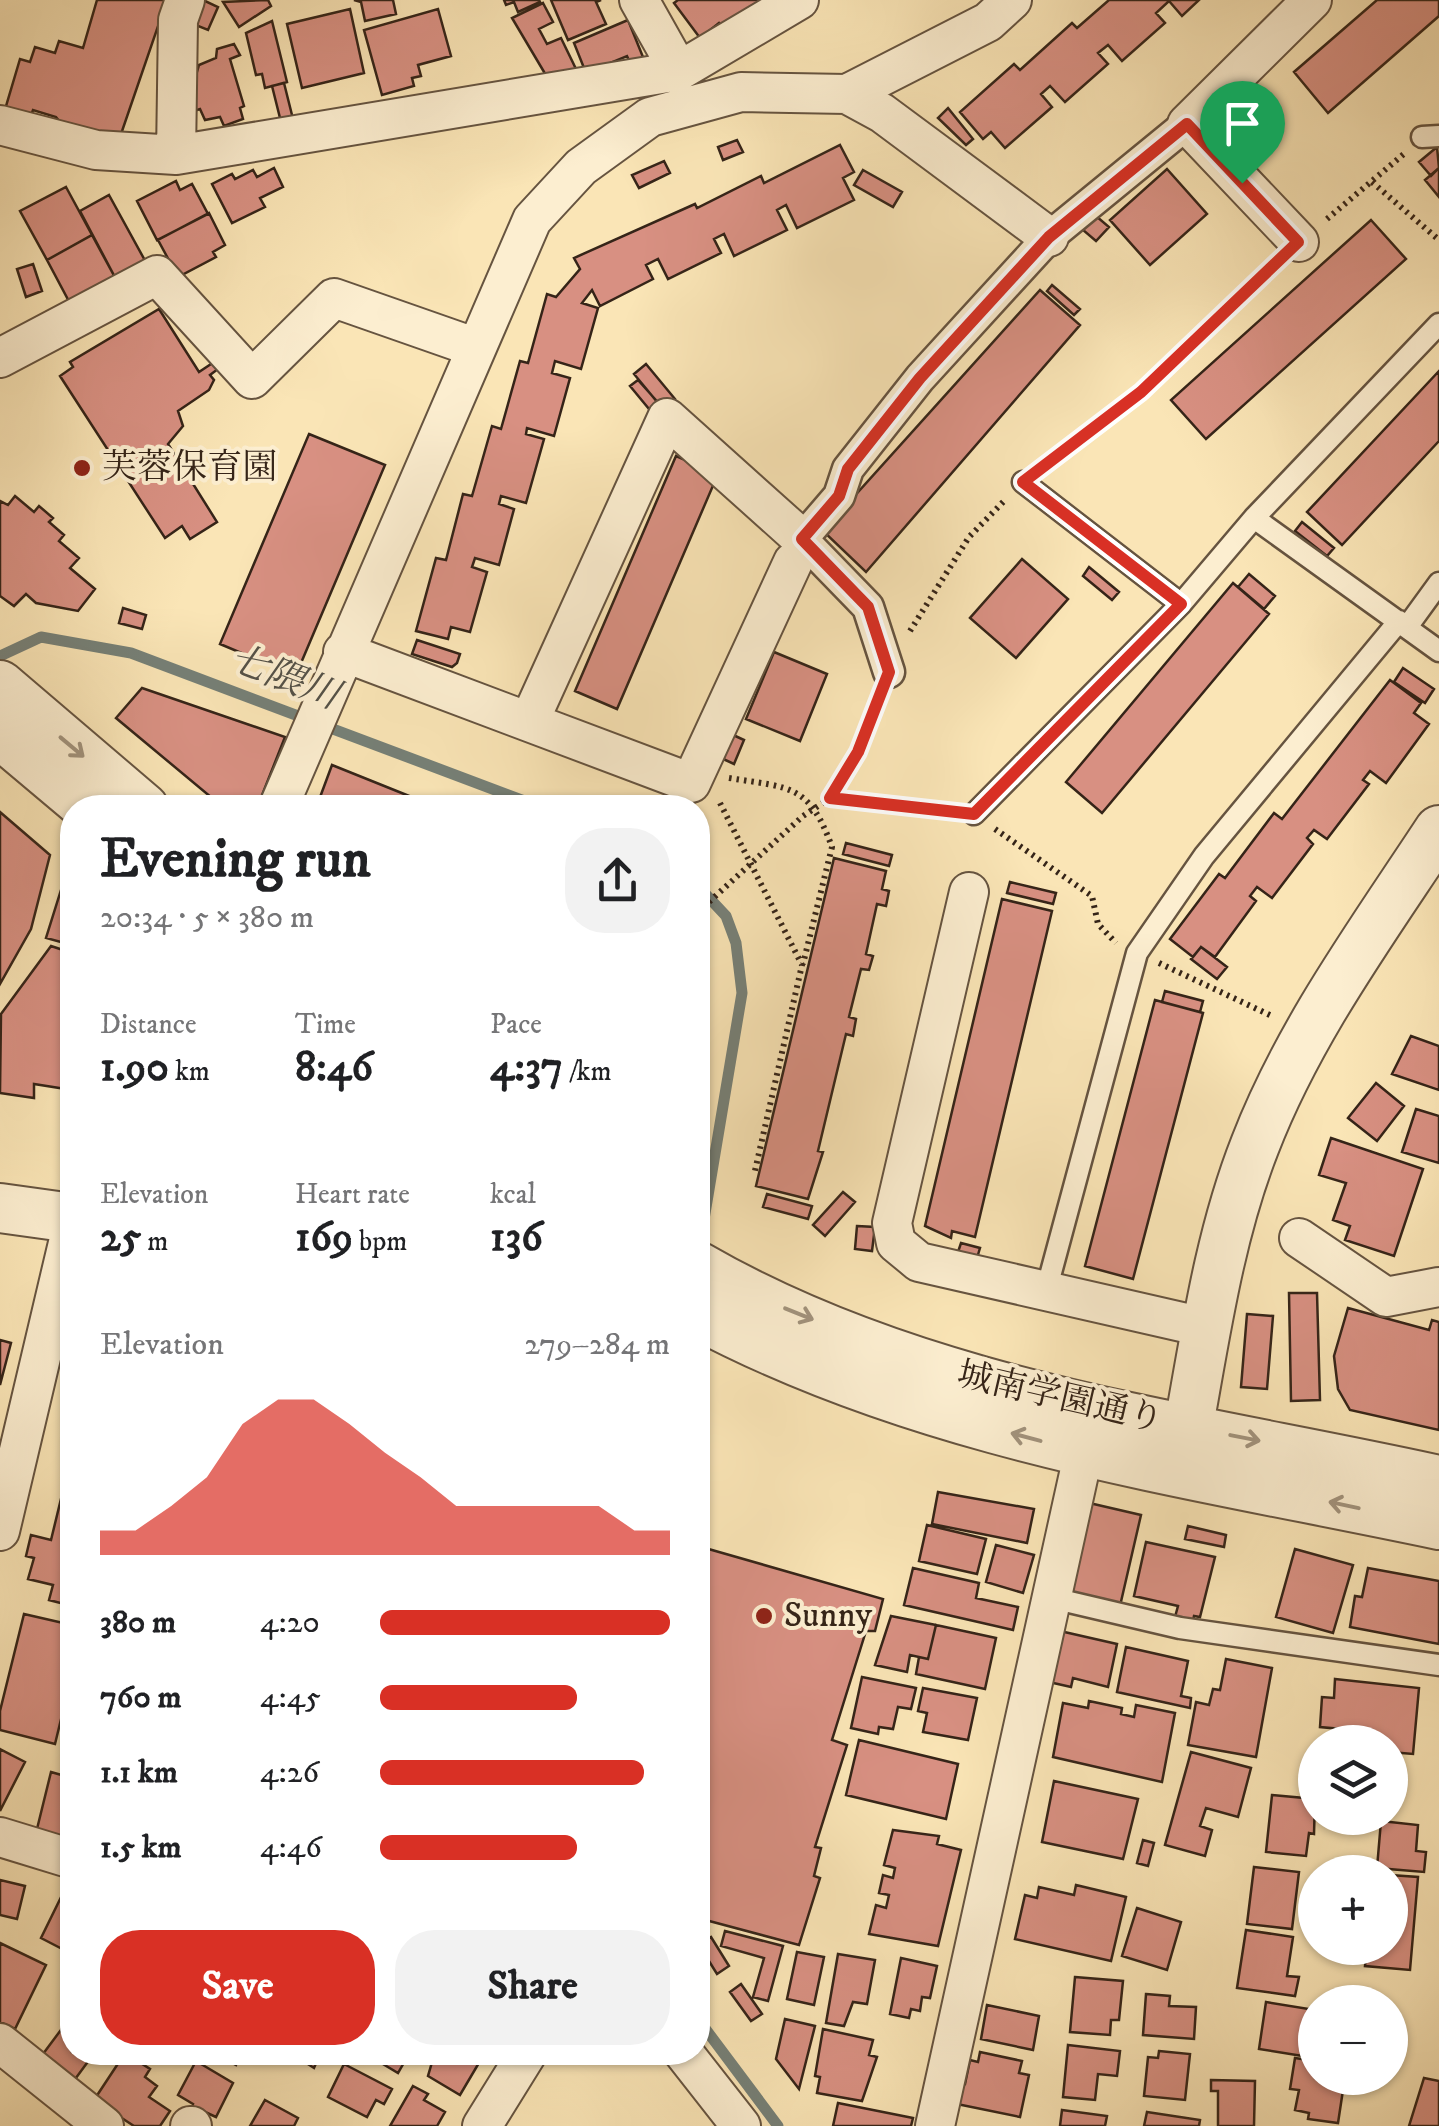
<!DOCTYPE html>
<html lang="en">
<head>
<meta charset="utf-8">
<style>
  :root { --surface:#fff; --page:#f2f2f2; --text:#202124; --muted:#757577; --accent:#d93025 }
  body { margin:0; font-family:"IM FELL DW Pica","Noto Serif JP",serif; background:var(--page); color:var(--text); height:100vh; display:flex; flex-direction:column; font-size:38px; white-space:nowrap }
  * { box-sizing:border-box; margin:0 }
  p { font-size:32px; color:var(--muted) }
  .icon { flex:none; width:55px; height:55px; fill:none; stroke:currentColor; stroke-width:2; stroke-linecap:round; stroke-linejoin:round }
  .map { position:relative; flex:1; overflow:hidden }
  .sheet { position:absolute; left:60px; top:795px; width:650px; height:1270px; display:flex; flex-direction:column; background:var(--surface); border-radius:40px; box-shadow:0 2px 8px #0004 }
  .sheet>* { flex:none }
  .buttons { position:absolute; left:1298px; top:1725px; display:grid; gap:20px }
  .buttons a { display:grid; place-items:center; width:110px; height:110px; border-radius:50%; background:var(--surface); box-shadow:0 2px 8px #0004; font-size:50px }
  .pin { position:absolute; display:grid; place-items:center; width:85px; height:85px; color:#fff; margin:-102px -42px; border-radius:50% 50% 50% 0; rotate:-45deg; box-shadow:0 0 10px #0007 }
  .pin .icon { rotate:45deg }
  .round { display:grid; place-items:center; flex:none; width:105px; height:105px; border-radius:40px; background:var(--page) }
  .summary { display:flex; align-items:center; justify-content:space-between; height:170px; padding:0 40px }
  h1 { font-size:55px; font-weight:700; line-height:75px }
  .stats { display:grid; grid-template-columns:repeat(3,1fr); gap:15px; height:170px; padding:10px 40px }
  .stats div { display:grid; align-content:center }
  .stats b { font-size:42px; font-weight:700 }
  .stats small { font-size:28px; font-weight:400 }
  .stats p { font-size:28px }
  .chart { height:280px; padding:20px 40px }
  .chart p { display:flex; justify-content:space-between }
  .chart svg { width:100%; height:180px; margin-top:10px; fill:var(--accent); opacity:.7 }
  .primary-button { display:flex; gap:20px; margin-top:auto; padding:20px 40px }
  .primary-button a { flex:1; height:115px; border-radius:40px; background:var(--accent); color:#fff; font-size:40px; font-weight:700; line-height:115px; text-align:center }
  .primary-button a+a { background:var(--page); color:var(--text) }
  ul { padding:0 40px; list-style:none; font-size:32px }
  li { display:grid; grid-template-columns:160px 120px 1fr; align-items:center; height:75px }
  li i { height:25px; border-radius:12px; background:var(--accent) }
  .map>svg:first-child { display:block }
  .lines { fill:none; stroke-linecap:round; stroke-linejoin:round }
  .stream { stroke:#768077; stroke-width:11 }
  .building { fill:#d89082; stroke:#352418; stroke-width:2.5 }
  .service-casing { stroke:#665440; stroke-width:25 }
  .pedestrian-casing { stroke:#665440; stroke-width:35 }
  .minor-casing { stroke:#665440; stroke-width:42 }
  .tertiary-casing { stroke:#665440; stroke-width:52 }
  .path { stroke:#352418; stroke-width:6; stroke-dasharray:2.5 5; stroke-linecap:butt }
  .service { stroke:#fceed0; stroke-width:20 }
  .pedestrian { stroke:#fceed0; stroke-width:30 }
  .minor { stroke:#fceed0; stroke-width:38 }
  .tertiary { stroke:#fceed0; stroke-width:48 }
  .oneway { stroke:#a2937d }
  .route-casing { stroke:#fff; stroke-width:20 }
  .route { stroke:#d93025; stroke-width:12 }
  .poi-dot { fill:#8f2418; stroke:#fceed0; stroke-width:4 }
  .labels { text-anchor:middle; dominant-baseline:central; stroke-width:8; stroke-linejoin:round; paint-order:stroke }
  .poi-label { font-size:35px; fill:#352418; stroke:#fceed0; text-anchor:start }
  .street-label { font-size:35px; fill:#352418; stroke:#fceed0 }
  .water-label { font-size:38px; font-style:italic; fill:#555248; stroke:#fceed0 }
</style>
</head>
<body>
<div class="map">
<svg width="1439" height="2126" viewBox="0 0 1439 2126">
  <rect width="100%" height="100%" fill="#fae5b6"/>
  <filter id="stains"><feTurbulence type="fractalNoise" baseFrequency=".002" numOctaves="4"/><feColorMatrix values="0 0 0 0 .2 0 0 0 0 .09 0 0 0 0 .02 0 0 0 .5 -.17"/></filter>
  <radialGradient id="worn" r=".72"><stop offset=".6" stop-color="#630" stop-opacity="0"/><stop offset="1" stop-color="#630" stop-opacity=".3"/></radialGradient>
  <g class="lines">
    <path class="stream" d="M0,656L41,637L131,653L543,808
      M698,886L726,916L736,943L742,993L698,1255
      M698,2019L778,2126"/>
  </g>
  <path class="building" d="M97,0H167L120,137L64,127L56,117L33,110L29,120L4,113L20,59L30,62L35,47L55,53L59,41L83,48Z
    M203,0L218,7L208,30L188,22Z
    M268,0L271,6L239,27L223,2Z
    M354,0H393L396,14L365,21L361,2Z
    M504,0H539L540,2L518,12L514,2L506,5Z
    M551,0H601L596,2L606,24L568,40Z
    M678,0H777L724,29L719,23L700,38L674,3Z
    M1109,0H1199L1182,16L1169,1L1156,13L1165,23L1122,61L1108,45L1098,53L1108,64L1065,102L1050,86L1041,94L1052,107L1005,148L991,132L983,139L960,112L1014,64L1020,70L1072,23L1077,28Z
    M1377,0H1439V16L1328,113L1294,72Z
    M543,3L553,22L539,29L547,44L561,38L576,69L550,82L512,18Z
    M350,9L364,73L302,88L287,24Z
    M438,9L451,56L418,65L421,76L412,78L414,86L382,95L364,30Z
    M628,20L645,62L632,67L627,56L586,73L574,43Z
    M272,21L287,82L265,88L262,74L256,75L246,33Z
    M234,44L240,55L230,59L244,106L240,108L243,119L224,126L220,117L205,120L200,109L191,112L188,103L199,65L216,58L217,49Z
    M284,83L294,123L282,126L272,86Z
    M948,108L973,139L966,145L938,118Z
    M737,140L743,152L723,160L718,147Z
    M840,145L854,172L843,178L854,200L797,228L786,205L777,210L787,230L734,256L724,234L714,239L721,253L668,279L658,259L646,265L653,279L600,306L592,290L582,303L598,308L581,369L555,361L552,373L570,378L554,436L527,428L526,434L544,439L526,503L501,496L499,504L514,509L499,565L475,558L472,567L487,572L470,632L451,627L448,639L416,631L436,558L446,560L463,494L472,496L492,426L501,429L520,361L528,363L547,294L556,297L580,269L574,258L695,204L697,208L761,176L764,183Z
    M1437,147L1439,168L1431,176L1419,162Z
    M664,161L670,173L639,188L632,175Z
    M274,168L283,187L260,198L265,207L232,223L212,184L232,174L235,179L253,170L257,177Z
    M1439,168V197L1425,180Z
    M1167,169L1207,214L1150,265L1110,220Z
    M863,170L902,192L893,207L854,185Z
    M176,181L180,190L192,184L208,214L157,240L137,201Z
    M66,187L92,235L47,260L20,211Z
    M109,195L148,266L118,283L80,211Z
    M209,213L225,245L213,252L216,257L178,277L158,240Z
    M1096,216L1109,227L1096,241L1083,230Z
    M1371,220L1406,259L1206,439L1171,400Z
    M92,235L118,283L72,307L47,260Z
    M33,264L42,291L26,297L17,269Z
    M1052,285L1080,309L1074,315L1047,291Z
    M1040,290L1080,325L866,572L823,531Z
    M159,309L199,372L214,362L218,369L210,375L214,380L209,390L178,411L183,426L168,444L217,522L190,539L182,526L165,538L60,376L73,367L70,362Z
    M646,364L675,399L663,409L634,374Z
    M1439,371V441L1342,545L1307,512Z
    M638,380L663,408L654,415L630,386Z
    M309,434L385,465L301,663L283,655L277,668L220,644Z
    M676,456L718,474L617,709L575,691Z
    M15,496L34,512L39,506L53,518L49,522L64,535L59,541L79,558L70,568L95,589L78,611L36,603L26,594L14,606L0,596V501L8,505Z
    M1302,522L1334,548L1327,556L1295,531Z
    M1022,559L1068,599L1016,658L970,618Z
    M1089,567L1119,592L1112,600L1083,576Z
    M1249,574L1275,596L1264,609L1238,587Z
    M1233,583L1269,614L1102,813L1066,782Z
    M123,608L146,615L142,629L119,623Z
    M417,640L460,654L457,663L452,667L412,654Z
    M774,652L827,674L800,741L746,719Z
    M1403,668L1434,689L1425,703L1394,682Z
    M1390,680L1421,703L1414,713L1429,724L1386,783L1370,771L1363,780L1369,784L1327,839L1314,830L1307,838L1313,844L1272,898L1257,887L1250,896L1256,901L1215,957L1201,947L1193,957L1170,939L1219,874L1225,878L1274,813L1282,819Z
    M142,688L285,737L257,808H224L116,718Z
    M731,734L744,740L734,764L721,758Z
    M332,765L439,808H316Z
    M0,812L50,855L31,929L0,984Z
    M846,843L892,855L889,866L843,854Z
    M71,858L72,860V945L46,938Z
    M834,858L886,871L882,889L889,891L886,906L877,904L866,954L873,956L869,970L861,969L849,1017L856,1019L853,1036L846,1034L818,1151L823,1152L808,1199L756,1186Z
    M1010,882L1056,893L1053,904L1007,893Z
    M1002,899L1052,911L975,1237L952,1231L951,1238L925,1226Z
    M51,946L72,953V1090L34,1084V1098L0,1093L1,1014Z
    M1201,947L1227,967L1217,979L1191,959Z
    M1165,991L1203,1001L1200,1012L1162,1002Z
    M1155,1000L1203,1013L1133,1279L1085,1266Z
    M1411,1036L1439,1046V1090L1392,1074Z
    M1376,1083L1404,1106L1377,1141L1348,1118Z
    M1416,1109L1439,1116V1163L1402,1152Z
    M1331,1138L1423,1169L1394,1256L1345,1240L1350,1226L1333,1220L1346,1183L1319,1175Z
    M843,1192L855,1202L825,1236L813,1225Z
    M767,1194L812,1206L808,1219L763,1207Z
    M857,1226L875,1227L872,1251L855,1249Z
    M961,1243L980,1248L977,1258L958,1252Z
    M1289,1293H1317L1320,1400L1291,1401Z
    M1348,1308L1429,1330L1432,1320L1439,1322V1430L1350,1410L1338,1389L1334,1356Z
    M1247,1314L1273,1316L1267,1389L1241,1387Z
    M0,1340L11,1343L0,1385Z
    M68,1470L72,1471V1606L49,1600L53,1585L28,1579L34,1558L26,1556L31,1535L51,1540Z
    M938,1492L1034,1509L1027,1543L932,1524Z
    M1085,1502L1141,1515L1120,1606L1063,1592Z
    M927,1525L986,1539L977,1574L919,1561Z
    M1188,1526L1226,1535L1224,1547L1185,1539Z
    M1146,1542L1215,1557L1200,1617L1194,1616L1193,1621L1175,1617L1178,1606L1134,1596Z
    M996,1545L1034,1555L1023,1593L986,1582Z
    M698,1546L883,1599L875,1631H866L832,1740L847,1745L815,1847L821,1848L814,1876L820,1878L799,1945L698,1918Z
    M1295,1549L1353,1565L1333,1633L1276,1617Z
    M913,1568L979,1583L976,1598L1018,1607L1013,1630L904,1605Z
    M1368,1568L1439,1581V1644L1350,1627L1355,1596L1362,1597Z
    M24,1614L72,1625V1674L55,1744L0,1730V1711Z
    M891,1616L936,1625L928,1659L910,1655L907,1672L875,1665Z
    M936,1625L996,1638L985,1689L916,1674L919,1657L928,1659Z
    M1060,1631L1117,1644L1108,1687L1073,1678L1071,1687L1049,1682Z
    M1126,1647L1188,1661L1181,1696L1191,1698L1190,1708L1117,1692Z
    M1226,1659L1272,1668L1256,1757L1188,1745L1196,1702L1209,1705L1213,1689L1220,1690Z
    M862,1677L916,1688L911,1709L898,1707L893,1729L879,1727L878,1734L851,1728Z
    M1335,1679L1419,1688L1413,1754L1390,1752V1742H1362L1363,1731L1320,1727L1322,1697L1334,1698Z
    M923,1688L977,1698L968,1740L923,1732L927,1713L918,1711Z
    M1089,1701L1122,1708L1121,1714L1134,1717L1136,1705L1175,1713L1162,1782L1053,1757L1063,1703L1088,1708Z
    M859,1740L958,1764L946,1819L846,1795Z
    M0,1749L25,1762L0,1811Z
    M1191,1752L1251,1768L1238,1817L1206,1808L1200,1826L1212,1830L1205,1856L1165,1845Z
    M51,1772L72,1778V1842L36,1833Z
    M1054,1781L1138,1799L1123,1859L1042,1842Z
    M1272,1795L1315,1799L1314,1834L1309,1833L1306,1856L1266,1852Z
    M1381,1821L1418,1825L1416,1851L1426,1852L1424,1872L1377,1868Z
    M893,1830L939,1836L937,1844L961,1850L938,1946L869,1934L876,1905L886,1908L889,1895L879,1893L883,1875L893,1878L895,1868L884,1865Z
    M1143,1840L1154,1843L1148,1866L1137,1863Z
    M1254,1867L1299,1872L1292,1929L1247,1924Z
    M1390,1875L1418,1877L1410,1970L1365,1966L1367,1948H1390Z
    M0,1880L25,1886L17,1919L0,1915Z
    M67,1885L72,1888V1954L41,1938Z
    M1076,1885L1126,1897L1111,1961L1015,1939L1025,1895L1037,1898L1039,1887L1074,1895Z
    M1137,1908L1181,1922L1167,1970L1122,1956Z
    M1246,1930L1293,1937L1287,1976L1299,1977L1295,1996L1237,1988Z
    M725,1931L783,1946L768,2001L753,1997L764,1958L721,1946Z
    M711,1937L729,1966L717,1974L699,1945Z
    M0,1943L46,1965L15,2029L0,2022Z
    M797,1952L824,1957L814,2005L787,1999Z
    M838,1954L875,1960L867,2004L853,2002L844,2026L826,2023Z
    M901,1958L937,1966L930,1998L922,1997L920,2011L911,2009L909,2018L890,2014Z
    M1075,1977L1123,1981L1119,2020H1111L1110,2035L1070,2032Z
    M741,1984L762,2014L751,2021L730,1992Z
    M1146,1994L1170,1996L1169,2006L1196,2007L1194,2039L1143,2035Z
    M1266,2002L1315,2010V2058L1259,2049Z
    M987,2005L1039,2016L1033,2050L981,2039Z
    M72,2015V2052H95L73,2082L40,2058Z
    M785,2019L815,2026L799,2089L776,2059Z
    M823,2029L873,2040L869,2055L877,2057L862,2101L817,2093L820,2077L815,2076Z
    M1068,2045L1120,2051L1117,2076L1098,2074L1095,2100L1063,2097Z
    M1159,2051L1190,2054L1185,2100L1144,2096L1148,2057L1158,2058Z
    M212,2052H242L236,2065Z
    M289,2052H321L314,2068Z
    M363,2052H410L398,2073Z
    M435,2052L483,2056L460,2095L428,2076Z
    M980,2052L1022,2061L1019,2073L1029,2075L1020,2117L952,2103L956,2082L965,2084L970,2060L978,2062Z
    M125,2053L150,2069L145,2077L157,2086L149,2097L170,2111L160,2126H134L94,2100Z
    M1295,2058L1315,2061V2078H1336L1334,2089L1343,2090L1338,2123L1308,2119L1309,2113L1295,2110L1299,2090L1290,2089Z
    M196,2061L233,2083L216,2117L205,2112L202,2118L190,2111L193,2104L178,2095Z
    M344,2064L392,2089L384,2104L376,2100L367,2117L328,2097Z
    M1424,2078L1439,2081V2126H1409Z
    M1211,2080L1255,2081L1254,2126H1218V2091H1211Z
    M413,2086L428,2094L424,2100L445,2112L437,2126H390Z
    M265,2100L298,2118L294,2126H250Z
    M838,2103L913,2118L911,2126H833Z
    M1062,2110L1107,2116L1105,2126H1060Z
    M1147,2112L1200,2120L1199,2126H1144Z"/>
  <g class="lines">
    <g class="service-casing">
      <path id="service" d="M1422,137L1439,136
        M1023,482L1181,604
        M1254,518L1439,324
        M1407,627L1439,583
        M974,814L1181,604L1254,518L1439,651
        M1046,1291L1137,953L1204,856L1399,621
        M1048,1597L1180,1628L1439,1665"/>
    </g>
    <g class="pedestrian-casing">
      <path id="pedestrian" d="M889,672L868,607L802,539L839,496L848,469L920,378L1049,237L1187,124"/>
    </g>
    <g class="minor-casing">
      <path id="minor" d="M639,0L679,71
        M847,94L882,113L1049,237
        M0,125L96,150L176,155L679,71L799,0
        M176,155L178,20L185,0
        M1299,242L1187,124L1312,0
        M0,358L157,275L252,379L334,298L474,347
        M343,652L691,783L793,562
        M529,722L667,418L802,539
        M278,808L532,220L581,167L650,117L741,92L847,94L988,22L1012,0
        M969,892L892,1223L896,1243L919,1262L1208,1328
        M1299,1238L1386,1297L1439,1287
        M0,1531L72,1226
        M0,1837L72,1859
        M0,2043L104,2126
        M683,2052L741,2126
        M190,2126H192
        M482,2126L528,2052
        M935,2126L1084,1451"/>
    </g>
    <g class="tertiary-casing">
      <path id="tertiary" d="M0,685L144,808
        M0,734L88,808
        M0,1208L72,1218
        M698,1266C923,1396 1189,1425 1439,1480
        M698,1315C927,1437 1188,1472 1439,1525
        M1183,1457C1203,1353 1216,1244 1255,1145C1299,1031 1372,932 1439,830"/>
    </g>
    <path class="path" d="M1372,182L1439,240
      M1327,219L1405,153
      M1044,465L1141,392L1272,267
      M910,631L969,537L1005,500
      M729,778C791,788 809,784 832,847L803,964
      M830,798L948,811
      M720,803L802,965L754,1175
      M995,829L1092,896L1098,924L1116,943
      M698,912L803,816L830,798L880,702
      M1159,963L1274,1017"/>
    <use href="#service" class="service"/>
    <use href="#pedestrian" class="pedestrian"/>
    <use href="#minor" class="minor"/>
    <use href="#tertiary" class="tertiary"/>
  </g>
  <defs><path id="oneway-shaft" d="M-6 0H5M1.5-3L5.5 0L1.5 3" fill="none" stroke-width="1.6" stroke-linecap="round" stroke-linejoin="round" transform="scale(2.5)"/></defs>
  <g class="oneway">
    <use href="#oneway-shaft" transform="translate(72 747) rotate(40)"/>
    <use href="#oneway-shaft" transform="translate(799 1314) rotate(22)"/>
    <use href="#oneway-shaft" transform="translate(1026 1437) rotate(-165)"/>
    <use href="#oneway-shaft" transform="translate(1245 1438) rotate(11)"/>
    <use href="#oneway-shaft" transform="translate(1344 1505) rotate(-168)"/>
  </g>
  <g class="lines">
    <g class="route-casing">
      <path id="route" d="M1187,124L1298,242L1141,392L1023,482L1181,604L974,814L830,798L858,752L889,672L868,607L802,539L839,496L848,469L920,378L1049,237Z"/>
    </g>
    <use href="#route" class="route"/>
  </g>
  <g class="poi-dot">
    <circle cx="82" cy="468" r="10"/>
    <circle cx="764" cy="1616" r="10"/>
  </g>
  <g class="labels">
    <g class="poi-label">
      <text x="102" y="468">芙蓉保育園</text>
      <text x="784" y="1616">Sunny</text>
    </g>
    <g class="street-label">
      <text transform="translate(1060 1398) rotate(13)">城南学園通り</text>
    </g>
    <g class="water-label">
      <text transform="translate(284 678) rotate(21)">七隈川</text>
    </g>
  </g>
  <rect width="100%" height="100%" filter="url(#stains)"/>
  <rect width="100%" height="100%" fill="url(#worn)"/>
</svg>
<div class="buttons">
<a><svg class="icon" aria-label="layers" viewBox="0 0 24 24"><path d="M12 4l9 5-9 5-9-5zM3 14l9 5 9-5"/></svg></a>
<a>+</a>
<a>−</a>
</div>
<div class="pin" style="left:1242px;top:183px;background:#1e9e55"><svg class="icon" aria-label="arrive" viewBox="0 0 24 24"><path d="M6 21V4h12l-3 4 3 4H6"/></svg></div>
<section class="sheet">
<div class="summary"><div><h1>Evening run</h1><p>20:34 · 5 × 380 m</p></div><a class="round"><svg class="icon" aria-label="share" viewBox="0 0 24 24"><path d="M12 15V3M7 8l5-5 5 5M5 13v7h14v-7"/></svg></a></div>
<div class="stats">
<div><p>Distance</p><b>1.90<small> km</small></b></div>
<div><p>Time</p><b>8:46</b></div>
<div><p>Pace</p><b>4:37<small> /km</small></b></div>
</div>
<div class="stats">
<div><p>Elevation</p><b>25<small> m</small></b></div>
<div><p>Heart rate</p><b>169<small> bpm</small></b></div>
<div><p>kcal</p><b>136</b></div>
</div>
<div class="chart"><p><span>Elevation</span>279–284 m</p>
<svg viewBox="0 0 160 44" preserveAspectRatio="none"><path d="M0 44V38L10 38L20 32L30 25L40 12L50 6L60 6L70 12L80 19L90 25L100 32L110 32L120 32L130 32L140 32L150 38L160 38V44z"/></svg>
</div>
<ul>
<li><b>380 m</b>4:20<i style="width:100%"></i></li>
<li><b>760 m</b>4:45<i style="width:68%"></i></li>
<li><b>1.1 km</b>4:26<i style="width:91%"></i></li>
<li><b>1.5 km</b>4:46<i style="width:68%"></i></li>
</ul>
<div class="primary-button"><a>Save</a><a>Share</a></div>
</section>
</div>
</body>
</html>
